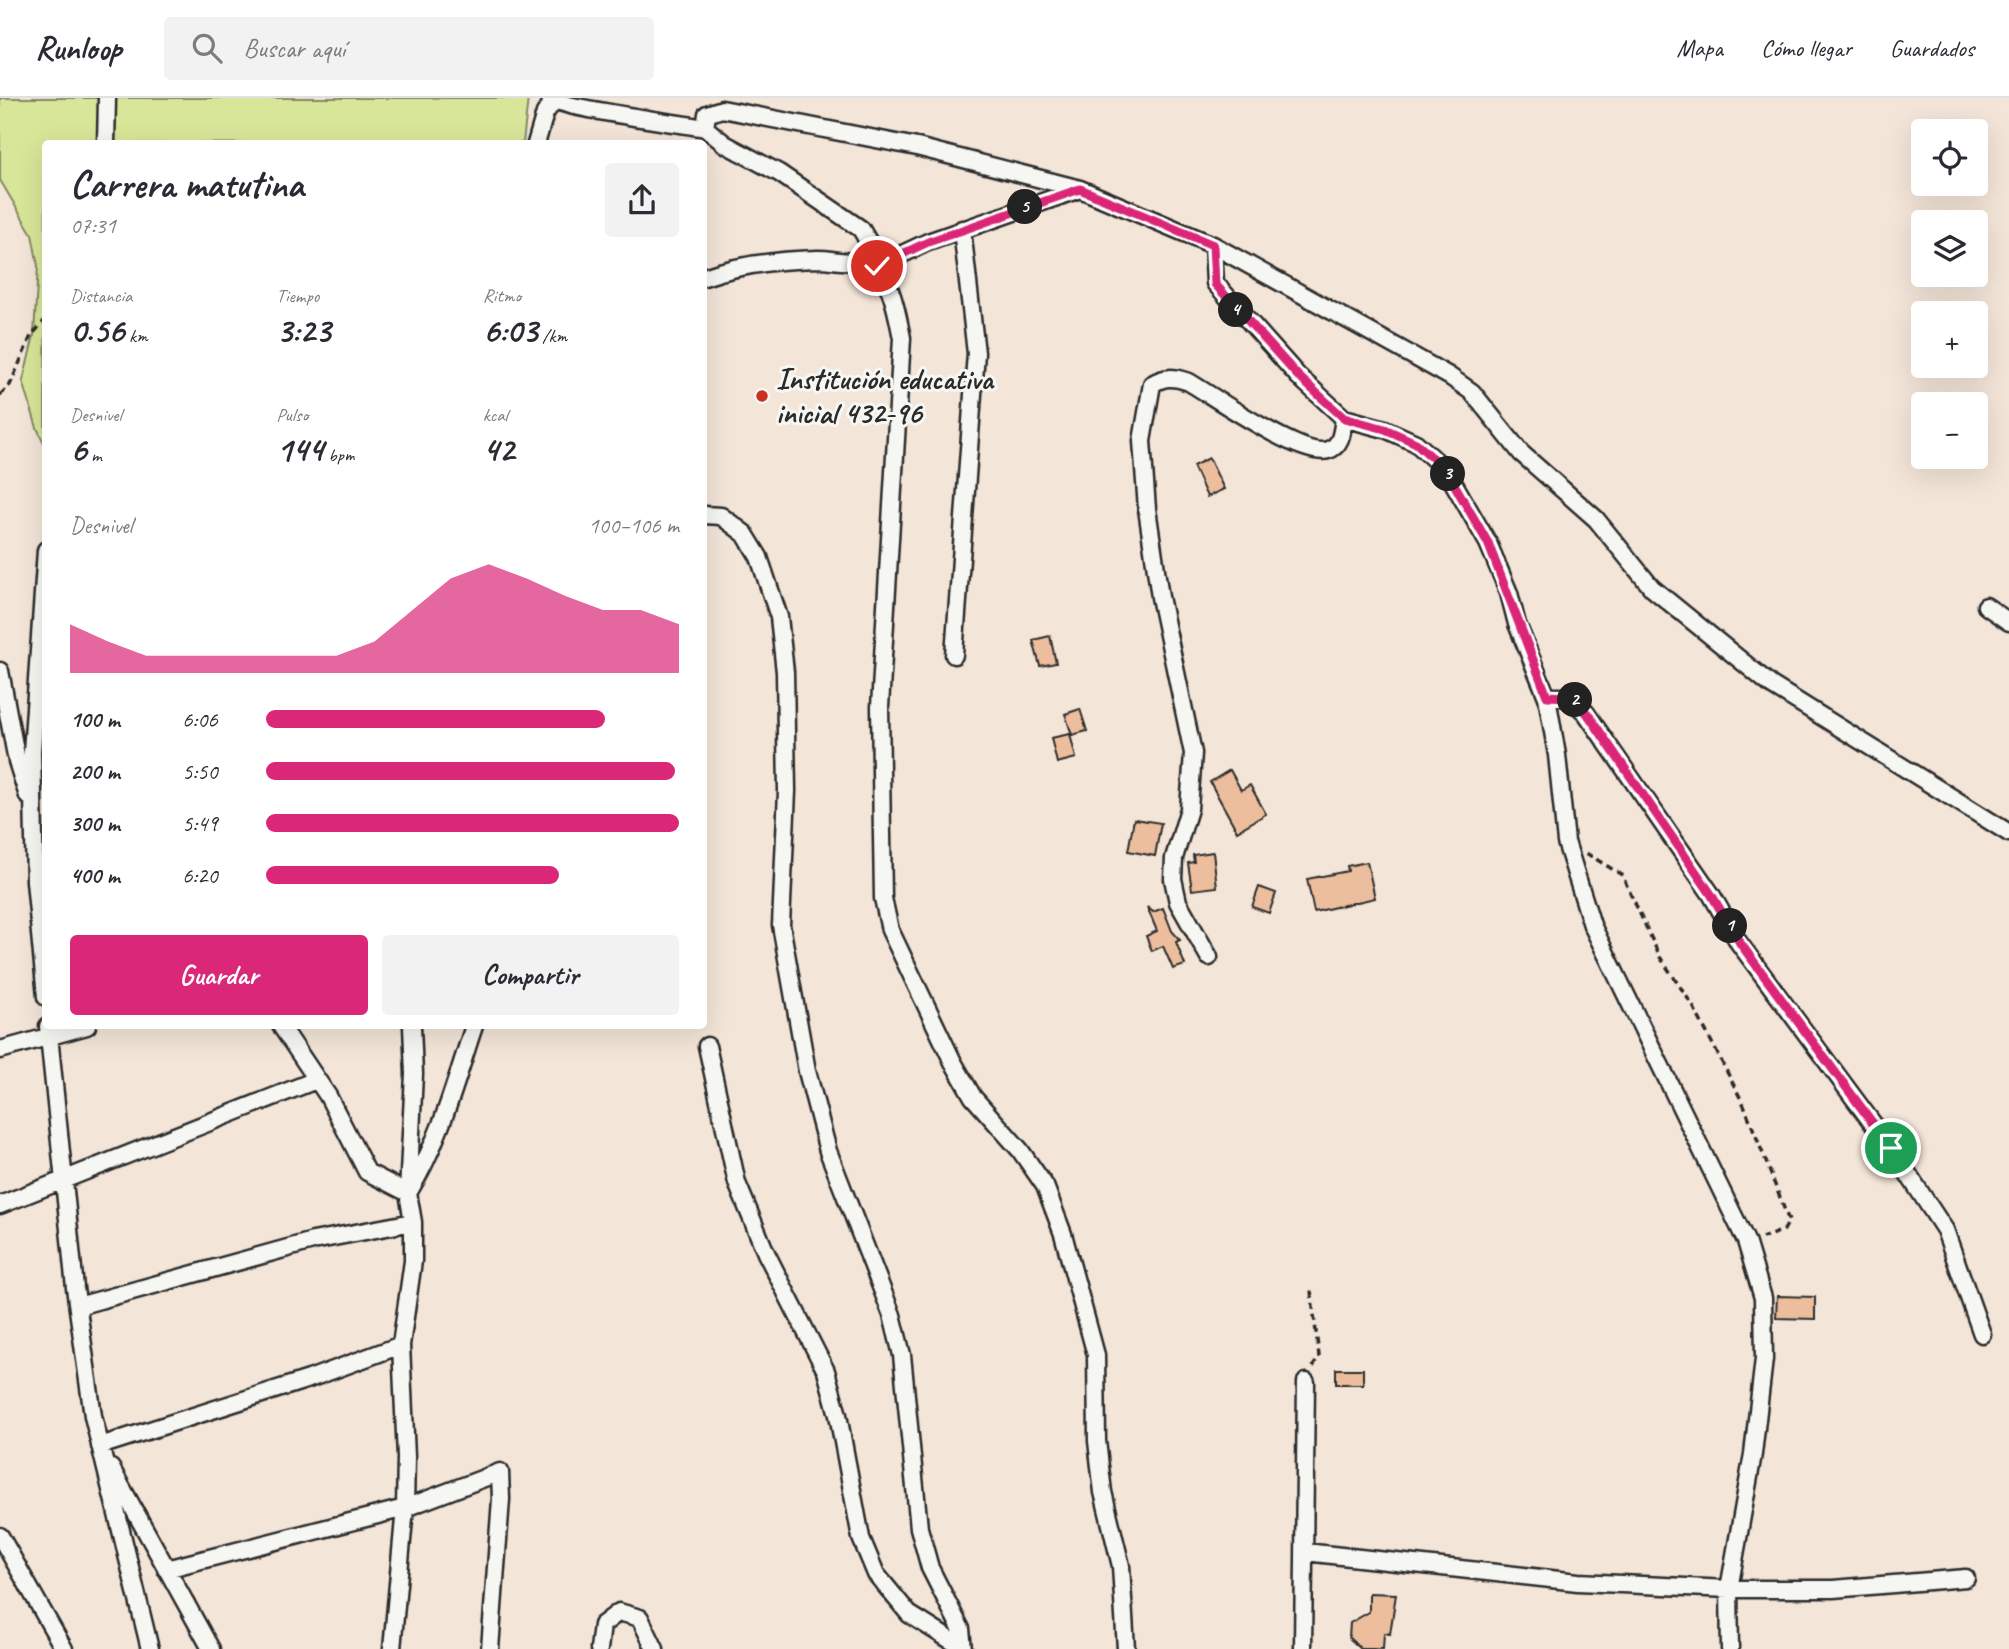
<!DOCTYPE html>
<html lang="es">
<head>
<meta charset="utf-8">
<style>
  :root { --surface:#fff; --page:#f2f2f3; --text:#2b2b33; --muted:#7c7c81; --line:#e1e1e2; --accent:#db2777 }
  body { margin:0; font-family:Caveat,sans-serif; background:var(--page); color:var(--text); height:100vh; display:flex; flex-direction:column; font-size:26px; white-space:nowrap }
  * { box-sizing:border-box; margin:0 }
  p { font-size:23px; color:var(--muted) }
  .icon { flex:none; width:38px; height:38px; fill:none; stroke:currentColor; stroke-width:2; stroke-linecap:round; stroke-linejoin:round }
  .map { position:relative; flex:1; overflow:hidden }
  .details { position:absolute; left:42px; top:42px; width:665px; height:889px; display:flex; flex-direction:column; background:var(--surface); border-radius:7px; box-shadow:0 7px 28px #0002 }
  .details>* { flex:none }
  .tools { position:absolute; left:1911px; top:21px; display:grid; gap:14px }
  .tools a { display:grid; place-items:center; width:77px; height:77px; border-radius:7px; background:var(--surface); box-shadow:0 7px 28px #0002; font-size:35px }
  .pin { position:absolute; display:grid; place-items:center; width:60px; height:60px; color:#fff; margin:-30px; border:4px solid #fff; border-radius:50%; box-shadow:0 2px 7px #0007 }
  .km { position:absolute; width:35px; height:35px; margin:-18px; border-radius:50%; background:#222; color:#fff; font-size:19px; line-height:35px; text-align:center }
  .round { display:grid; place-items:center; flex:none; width:74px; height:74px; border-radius:7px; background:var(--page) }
  .headline { display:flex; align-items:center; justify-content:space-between; height:119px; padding:0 28px }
  h1 { font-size:38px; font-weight:800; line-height:52px }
  .metrics { display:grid; grid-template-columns:repeat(3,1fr); gap:10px; height:119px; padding:7px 28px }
  .metrics div { display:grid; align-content:center }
  .metrics b { font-size:35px; font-weight:800 }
  .metrics small { font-size:19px; font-weight:400 }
  .metrics p { font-size:19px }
  .chart { height:196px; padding:14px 28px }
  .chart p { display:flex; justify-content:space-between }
  .chart svg { width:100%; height:126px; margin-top:7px; fill:var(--accent); opacity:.7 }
  .button { display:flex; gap:14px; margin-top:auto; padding:14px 28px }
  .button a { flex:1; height:80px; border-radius:7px; background:var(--accent); color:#fff; font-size:28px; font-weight:800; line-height:80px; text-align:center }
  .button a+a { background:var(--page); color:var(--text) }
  ul { padding:0 28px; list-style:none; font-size:23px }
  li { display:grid; grid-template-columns:112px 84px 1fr; align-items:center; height:52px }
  li i { height:18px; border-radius:9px; background:var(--accent) }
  header { display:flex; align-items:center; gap:42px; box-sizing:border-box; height:98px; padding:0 35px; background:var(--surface); border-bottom:2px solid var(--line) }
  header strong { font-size:33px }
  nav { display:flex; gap:38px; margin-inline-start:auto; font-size:24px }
  .search { width:490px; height:63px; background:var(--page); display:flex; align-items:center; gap:18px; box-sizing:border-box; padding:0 24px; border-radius:7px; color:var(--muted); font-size:26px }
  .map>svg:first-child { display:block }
  .green { fill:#d8e699; stroke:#828862; stroke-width:2 }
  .building { fill:#edbe9d; stroke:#2b2b2b; stroke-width:2 }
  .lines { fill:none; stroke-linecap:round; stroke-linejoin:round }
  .street-casing { stroke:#2b2b2b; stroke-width:21 }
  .path { stroke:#2b2b2b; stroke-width:3.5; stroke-dasharray:7 5; stroke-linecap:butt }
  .street { stroke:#f6f6f2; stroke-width:16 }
  .route-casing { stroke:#fff; stroke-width:14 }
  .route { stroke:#db2777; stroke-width:9 }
  .poi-dot { fill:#c8321e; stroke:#f6f6f2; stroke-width:2.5 }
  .labels { text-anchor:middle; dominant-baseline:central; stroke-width:6; stroke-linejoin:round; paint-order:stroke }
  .poi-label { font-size:30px; font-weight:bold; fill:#2b2b2b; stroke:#f6f6f2; text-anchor:start }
</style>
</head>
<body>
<header>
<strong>Runloop</strong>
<div class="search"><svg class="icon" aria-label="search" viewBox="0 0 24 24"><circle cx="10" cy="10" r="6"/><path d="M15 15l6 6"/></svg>Buscar aquí</div>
<nav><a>Mapa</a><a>Cómo llegar</a><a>Guardados</a></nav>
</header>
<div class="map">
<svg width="2009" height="1551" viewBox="0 0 2009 1551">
  <rect width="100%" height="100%" fill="#f3e5d8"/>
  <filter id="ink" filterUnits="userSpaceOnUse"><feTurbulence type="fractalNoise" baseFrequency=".0143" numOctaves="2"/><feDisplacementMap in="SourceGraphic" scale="14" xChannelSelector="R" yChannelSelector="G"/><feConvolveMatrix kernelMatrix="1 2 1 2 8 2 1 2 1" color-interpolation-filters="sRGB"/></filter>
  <g filter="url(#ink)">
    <path class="green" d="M0,0H528L523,45L46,46L45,347L37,330L23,283L34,237L38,168L32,136L0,82Z"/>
    <path class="building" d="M1209,360L1224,391L1207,399L1193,368Z
      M1050,538L1056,565L1040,568L1033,542Z
      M1080,611L1087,633L1072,637L1065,616Z
      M1070,636L1076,660L1057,665L1051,640Z
      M1230,672L1241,692L1250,687L1266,716L1237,733L1210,684Z
      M1134,721L1161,725L1155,758L1128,753Z
      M1213,754L1217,789L1192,792L1188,765L1194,764L1193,757Z
      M1367,764L1375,800L1314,814L1307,781L1348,773L1347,768Z
      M1259,789L1276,795L1269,815L1252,809Z
      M1147,809L1153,814L1163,810L1172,833L1180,842L1176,844L1185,867L1173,871L1163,848L1152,853L1146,838L1157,833Z
      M1777,1198L1815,1199V1221L1776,1220Z
      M1336,1271H1363V1286H1336Z
      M1369,1495L1396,1496L1390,1536L1384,1535L1383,1551H1361L1349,1540L1350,1525L1369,1514Z"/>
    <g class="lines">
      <g class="street-casing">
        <path id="street" d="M550,0C558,9 682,26 705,30
          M106,46L107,0
          M536,46L545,15L553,4
          M1213,147L1215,185L1298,278L1344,320L1385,331L1416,345L1446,372L1488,445L1509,495L1517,526L1547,599L1557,657L1566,744L1592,827L1746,1143L1763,1200L1764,1261L1753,1356L1729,1491L1730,1551
          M866,160C892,179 896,211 902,240L880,609L883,800L890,832L953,964L973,999L1020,1052L1045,1088L1063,1136L1096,1257L1097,1343L1103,1394L1121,1468L1126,1551
          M877,168L928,144L1077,92
          M704,179C740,166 779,162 818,161C837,161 846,167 866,160L869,145L861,131L779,75L725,46L705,30L707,16L722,11L917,49L1080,91L1213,147L1449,278L1472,294L1521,355L1596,421L1652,490L1771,587L2009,735
          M704,417L721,418L745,436L759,459L779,519L785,574L787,693L781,827L807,973L828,1053L892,1217L902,1257L919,1430L930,1470L961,1531L963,1551
          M46,452L32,654L35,783L46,899
          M1986,508L2009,524
          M954,557L976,255L962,131
          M0,573L17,663L28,698
          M1547,599H1569L1586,615L1711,796L1739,845L1891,1050L1945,1132L1982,1236
          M1209,859L1178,804L1173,781L1174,760L1189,711L1193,655L1160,499L1147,411L1142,343L1152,286C1165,278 1174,279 1189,284C1213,298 1303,361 1328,352C1342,348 1342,332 1344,320
          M48,928L75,1190L93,1318L150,1551
          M281,928L328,998L367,1074L408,1095C440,1043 455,985 474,928
          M707,948L737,1085L766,1155L826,1273L838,1317L861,1440L876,1476L909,1516L963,1550
          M0,952L87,928
          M0,1107L316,982
          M78,1208L313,1143L413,1124
          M100,1348L309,1281L401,1247
          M111,1370L211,1551
          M0,1438L64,1551
          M1305,1454L1578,1484L1729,1491H1833L1966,1480
          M166,1471L405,1410L500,1374L501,1401L490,1551
          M392,1551L405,1410L406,1359L401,1247L413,1163V1124L408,1095L414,976L412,928
          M599,1551L602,1527L619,1514L640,1520L655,1551
          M1303,1551L1306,1284"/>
      </g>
      <path class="path" d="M0,297L10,287L31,238L46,221
        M1586,755L1622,777L1660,859L1693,908L1744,1007L1789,1123L1784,1132L1762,1140
        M1311,1193L1319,1258L1313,1269"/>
      <use href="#street" class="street"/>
    </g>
  </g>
  <g class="lines" filter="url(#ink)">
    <g class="route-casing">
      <path id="route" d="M877,168L928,144L1080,91L1213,147L1215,186L1298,278L1344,320L1385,331L1416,345L1446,372L1488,445L1547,598L1569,599L1587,615L1711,796L1740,845L1891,1050"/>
    </g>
    <use href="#route" class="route"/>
  </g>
  <circle class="poi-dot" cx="762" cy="298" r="7"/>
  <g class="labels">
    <g class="poi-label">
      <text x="776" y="281">Institución educativa<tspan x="776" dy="34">inicial 432-96</tspan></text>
    </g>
  </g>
</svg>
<div class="tools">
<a><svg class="icon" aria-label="locate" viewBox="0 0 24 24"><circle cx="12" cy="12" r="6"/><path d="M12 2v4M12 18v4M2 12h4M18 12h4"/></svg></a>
<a><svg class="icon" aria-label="layers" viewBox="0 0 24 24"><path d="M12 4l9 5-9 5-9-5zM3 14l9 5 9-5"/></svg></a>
<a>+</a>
<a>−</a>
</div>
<div class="pin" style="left:1891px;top:1050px;background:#1e9e55"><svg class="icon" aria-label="arrive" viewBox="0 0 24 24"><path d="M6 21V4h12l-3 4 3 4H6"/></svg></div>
<div class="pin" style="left:877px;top:168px;background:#d93025"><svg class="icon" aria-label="check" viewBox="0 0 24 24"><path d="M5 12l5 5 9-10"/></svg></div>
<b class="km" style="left:1730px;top:828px">1</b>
<b class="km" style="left:1575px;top:602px">2</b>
<b class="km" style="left:1448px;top:376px">3</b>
<b class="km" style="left:1236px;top:212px">4</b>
<b class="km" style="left:1025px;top:109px">5</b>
<section class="details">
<div class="headline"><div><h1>Carrera matutina</h1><p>07:31</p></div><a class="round"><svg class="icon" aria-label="share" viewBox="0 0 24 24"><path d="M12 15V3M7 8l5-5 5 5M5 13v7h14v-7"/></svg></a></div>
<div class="metrics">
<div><p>Distancia</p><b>0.56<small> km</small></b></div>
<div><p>Tiempo</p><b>3:23</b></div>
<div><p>Ritmo</p><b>6:03<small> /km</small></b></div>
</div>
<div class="metrics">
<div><p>Desnivel</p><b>6<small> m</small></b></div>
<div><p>Pulso</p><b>144<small> bpm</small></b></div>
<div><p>kcal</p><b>42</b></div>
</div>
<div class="chart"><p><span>Desnivel</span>100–106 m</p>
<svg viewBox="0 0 160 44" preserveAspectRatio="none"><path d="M0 44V27L10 33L20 38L30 38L40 38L50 38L60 38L70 38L80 33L90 22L100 11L110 6L120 11L130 17L140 22L150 22L160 27V44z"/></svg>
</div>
<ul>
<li><b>100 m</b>6:06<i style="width:82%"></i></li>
<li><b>200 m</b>5:50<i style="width:99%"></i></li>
<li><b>300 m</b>5:49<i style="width:100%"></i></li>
<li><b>400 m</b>6:20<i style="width:71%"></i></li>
</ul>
<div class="button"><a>Guardar</a><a>Compartir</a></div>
</section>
</div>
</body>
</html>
